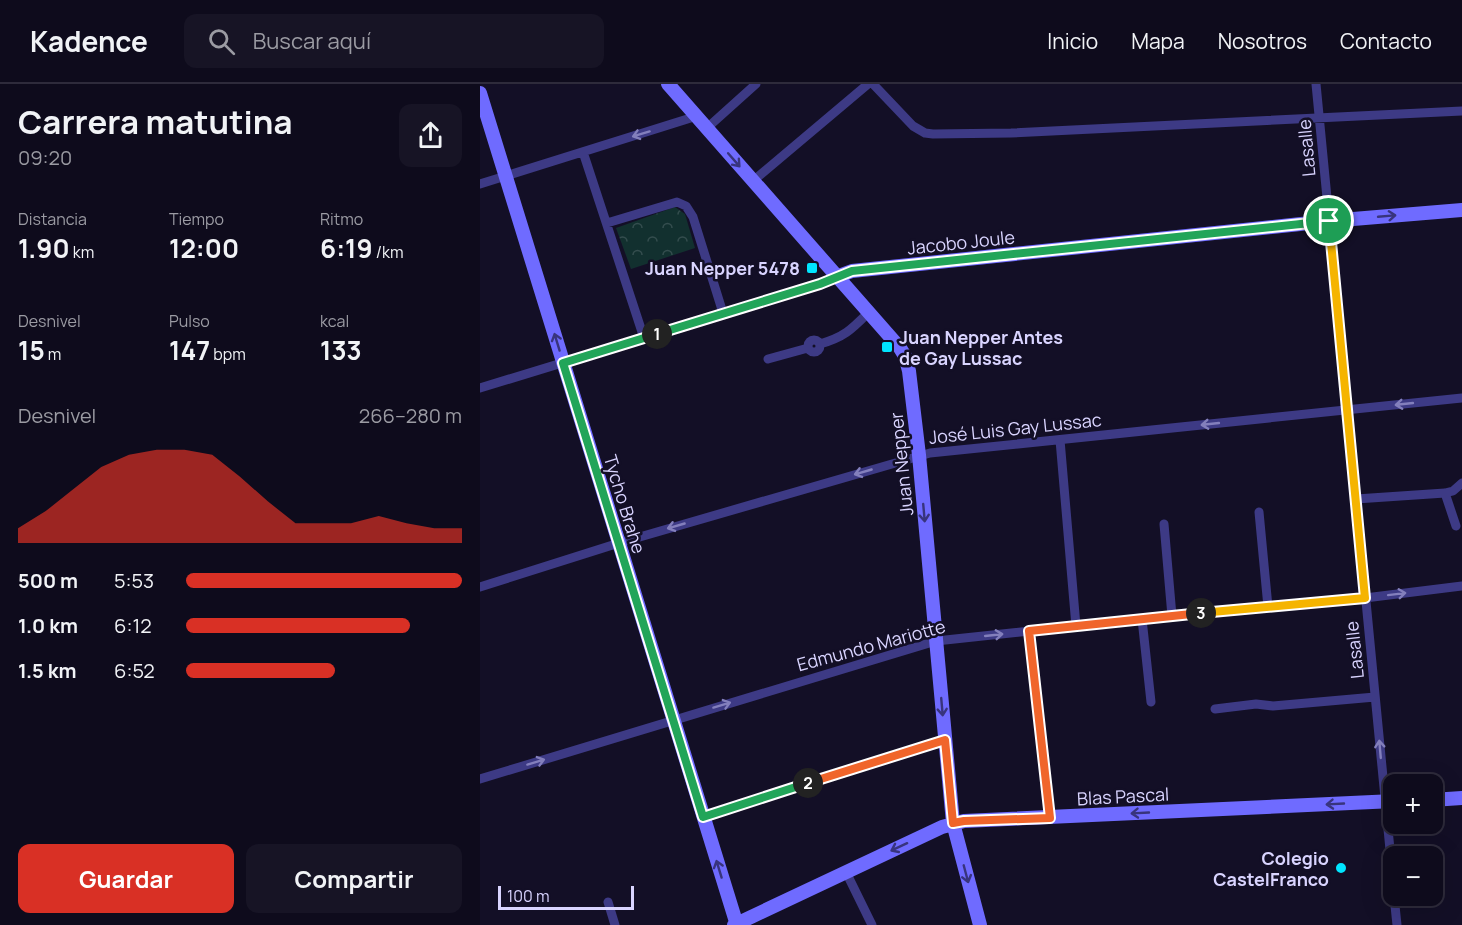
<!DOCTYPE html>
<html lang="es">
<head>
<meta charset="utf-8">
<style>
  :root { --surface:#0e0b1c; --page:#171425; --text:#f1f3f6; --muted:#9b9ba3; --line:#2e2b3b; --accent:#d93025 }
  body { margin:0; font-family:Manrope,sans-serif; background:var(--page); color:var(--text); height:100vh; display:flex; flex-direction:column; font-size:22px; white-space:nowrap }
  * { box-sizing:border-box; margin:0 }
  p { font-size:20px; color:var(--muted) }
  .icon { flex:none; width:33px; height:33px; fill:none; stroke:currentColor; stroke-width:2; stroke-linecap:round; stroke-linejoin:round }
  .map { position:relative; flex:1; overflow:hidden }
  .details { display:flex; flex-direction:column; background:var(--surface); width:480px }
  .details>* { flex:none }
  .tools { position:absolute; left:903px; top:690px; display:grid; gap:12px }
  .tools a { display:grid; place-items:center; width:60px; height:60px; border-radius:12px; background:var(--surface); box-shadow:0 6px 24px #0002,0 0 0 2px var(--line); font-size:30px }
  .scale { position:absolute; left:18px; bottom:15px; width:136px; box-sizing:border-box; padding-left:6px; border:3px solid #d9d4ff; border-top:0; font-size:16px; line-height:21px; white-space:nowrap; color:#d9d4ff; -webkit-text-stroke:4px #130f26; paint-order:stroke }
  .pin { position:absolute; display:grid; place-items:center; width:51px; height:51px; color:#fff; margin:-26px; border:3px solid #fff; border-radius:50%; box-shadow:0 2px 6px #0007 }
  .km { position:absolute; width:30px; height:30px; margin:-15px; border-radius:50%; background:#222; color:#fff; font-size:16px; line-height:30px; text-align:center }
  .round { display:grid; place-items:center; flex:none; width:63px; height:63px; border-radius:12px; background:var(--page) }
  .headline { display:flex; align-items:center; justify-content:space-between; height:102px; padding:0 18px }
  h1 { font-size:33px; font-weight:700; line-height:45px }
  .stats { display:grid; grid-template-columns:repeat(3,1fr); gap:9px; height:102px; padding:6px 18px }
  .stats div { display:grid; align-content:center }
  .stats b { font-size:26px; font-weight:700 }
  .stats small { font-size:16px; font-weight:400 }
  .stats p { font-size:16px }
  .chart { height:168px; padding:12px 18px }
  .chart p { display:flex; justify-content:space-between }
  .chart svg { width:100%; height:108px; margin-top:6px; fill:var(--accent); opacity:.7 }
  .cta { display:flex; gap:12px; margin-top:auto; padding:12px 18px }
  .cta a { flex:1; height:69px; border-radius:12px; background:var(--accent); color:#fff; font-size:24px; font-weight:700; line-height:69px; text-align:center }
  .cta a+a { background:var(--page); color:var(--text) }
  ul { padding:0 18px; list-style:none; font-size:20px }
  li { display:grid; grid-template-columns:96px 72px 1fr; align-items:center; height:45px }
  li i { height:15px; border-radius:8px; background:var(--accent) }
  header { display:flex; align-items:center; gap:36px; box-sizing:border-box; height:84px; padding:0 30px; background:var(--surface); border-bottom:2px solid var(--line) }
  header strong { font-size:28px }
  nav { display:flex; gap:33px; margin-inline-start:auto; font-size:21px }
  .search { width:420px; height:54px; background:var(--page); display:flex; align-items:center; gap:15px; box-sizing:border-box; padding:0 21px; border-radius:12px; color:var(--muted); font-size:22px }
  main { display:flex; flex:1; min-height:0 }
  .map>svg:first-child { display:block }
  .park { fill:url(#park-crowns) }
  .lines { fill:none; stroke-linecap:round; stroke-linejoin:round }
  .minor { stroke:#3d3a85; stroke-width:9 }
  .secondary { stroke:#6f6bff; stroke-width:14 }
  .oneway { stroke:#837fbc }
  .oneway2 { stroke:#38347d }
  .split-1-casing { stroke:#fff; stroke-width:12 }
  .split-2-casing { stroke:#fff; stroke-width:12 }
  .split-3-casing { stroke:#fff; stroke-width:12 }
  .split-4-casing { stroke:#fff; stroke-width:12 }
  .split-1 { stroke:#22a559; stroke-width:8 }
  .split-2 { stroke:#22a559; stroke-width:8 }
  .split-3 { stroke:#f0652b; stroke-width:8 }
  .split-4 { stroke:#f5b400; stroke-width:8 }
  .poi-dot { fill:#00e5ff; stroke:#130f26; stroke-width:2 }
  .labels { text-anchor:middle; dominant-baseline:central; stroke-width:5; stroke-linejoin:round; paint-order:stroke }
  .street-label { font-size:18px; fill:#d9d4ff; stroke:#130f26 }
  .poi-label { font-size:18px; font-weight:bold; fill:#d9d4ff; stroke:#130f26; text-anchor:end }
</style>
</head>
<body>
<header>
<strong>Kadence</strong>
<div class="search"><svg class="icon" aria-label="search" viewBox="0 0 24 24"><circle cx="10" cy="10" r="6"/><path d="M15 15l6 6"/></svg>Buscar aquí</div>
<nav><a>Inicio</a><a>Mapa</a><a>Nosotros</a><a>Contacto</a></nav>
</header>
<main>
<section class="details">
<div class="headline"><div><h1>Carrera matutina</h1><p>09:20</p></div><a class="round"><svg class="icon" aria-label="share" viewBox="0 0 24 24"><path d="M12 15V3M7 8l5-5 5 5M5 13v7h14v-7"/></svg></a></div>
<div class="stats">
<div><p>Distancia</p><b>1.90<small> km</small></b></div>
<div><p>Tiempo</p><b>12:00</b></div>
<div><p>Ritmo</p><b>6:19<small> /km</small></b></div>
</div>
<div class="stats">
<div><p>Desnivel</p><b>15<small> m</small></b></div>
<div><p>Pulso</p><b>147<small> bpm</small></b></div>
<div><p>kcal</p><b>133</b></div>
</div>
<div class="chart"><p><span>Desnivel</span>266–280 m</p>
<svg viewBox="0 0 160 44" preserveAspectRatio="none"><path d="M0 44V38L10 31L20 22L30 13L40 8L50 6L60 6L70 8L80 17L90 27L100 36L110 36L120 36L130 33L140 36L150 38L160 38V44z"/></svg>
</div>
<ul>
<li><b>500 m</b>5:53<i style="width:100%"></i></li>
<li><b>1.0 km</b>6:12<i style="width:81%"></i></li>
<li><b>1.5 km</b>6:52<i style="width:54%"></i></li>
</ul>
<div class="cta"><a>Guardar</a><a>Compartir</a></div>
</section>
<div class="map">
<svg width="982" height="841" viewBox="0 0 982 841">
  <defs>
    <pattern id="park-crowns" width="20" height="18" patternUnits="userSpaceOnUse" patternTransform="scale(1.5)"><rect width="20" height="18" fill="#12302f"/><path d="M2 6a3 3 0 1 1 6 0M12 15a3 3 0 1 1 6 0" fill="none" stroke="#344d4e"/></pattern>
  </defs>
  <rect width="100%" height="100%" fill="#130f26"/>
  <path class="park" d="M195,123L205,130L215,164L151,185L136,144Z"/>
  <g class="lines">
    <path class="minor" d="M393,0L433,42L445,49L453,50L531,49L982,27
      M836,0L914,807
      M227,44L276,0
      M103,68L164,254
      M273,97L388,0
      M0,100L217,32
      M127,139L197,118L206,122L213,133L243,229
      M328 262a6 6 0 1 1 12 0a6 6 0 1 1-12 0Z
      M340,260C364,253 371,246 388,229
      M288,275L328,264
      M0,304L340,200L356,193
      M580,356L596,542
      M965,409L976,442
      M876,415L965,409L973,407L982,399
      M779,428L788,523
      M684,440L692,532
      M0,503L139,459L450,369L982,314
      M662,535L671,618
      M549,547L570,734
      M735,625L776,620L793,622L895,613
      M0,695L456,557L692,532L885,514L982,502
      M223,733L465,655
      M366,788L392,841
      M914,812L917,841
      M128,818L135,841"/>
    <path class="secondary" d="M188,0L420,264L425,272L429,287L439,371L473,739L500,841
      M0,9L257,841
      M356,193L372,187L849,137L982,126
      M952,716L982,714
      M254,841L462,743L484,737L914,717"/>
  </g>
  <defs><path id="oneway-shaft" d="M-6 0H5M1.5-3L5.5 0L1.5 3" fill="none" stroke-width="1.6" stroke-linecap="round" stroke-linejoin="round" transform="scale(1.5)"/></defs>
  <g class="oneway">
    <use href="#oneway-shaft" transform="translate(161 50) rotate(163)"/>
    <use href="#oneway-shaft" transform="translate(924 320) rotate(174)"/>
    <use href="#oneway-shaft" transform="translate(730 340) rotate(174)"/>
    <use href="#oneway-shaft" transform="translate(383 388) rotate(164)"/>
    <use href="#oneway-shaft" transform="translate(196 442) rotate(164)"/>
    <use href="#oneway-shaft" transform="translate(917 510) rotate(-7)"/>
    <use href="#oneway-shaft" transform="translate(514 551) rotate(-6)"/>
    <use href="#oneway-shaft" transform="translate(242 621) rotate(-17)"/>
    <use href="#oneway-shaft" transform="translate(900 665) rotate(-95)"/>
    <use href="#oneway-shaft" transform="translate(56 678) rotate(-17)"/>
  </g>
  <g class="oneway2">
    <use href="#oneway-shaft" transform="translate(254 76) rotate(49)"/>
    <use href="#oneway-shaft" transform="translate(907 132) rotate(-5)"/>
    <use href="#oneway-shaft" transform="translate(77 258) rotate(-107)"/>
    <use href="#oneway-shaft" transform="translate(444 429) rotate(85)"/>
    <use href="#oneway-shaft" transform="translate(462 623) rotate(85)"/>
    <use href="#oneway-shaft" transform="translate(855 720) rotate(177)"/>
    <use href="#oneway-shaft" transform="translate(660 729) rotate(177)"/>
    <use href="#oneway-shaft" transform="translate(419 763) rotate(155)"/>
    <use href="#oneway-shaft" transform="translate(239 785) rotate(-107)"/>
    <use href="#oneway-shaft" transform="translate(486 790) rotate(75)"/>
  </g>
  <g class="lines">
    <g class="split-1-casing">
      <path id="split-1" d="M177,250L340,200L372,187L849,137"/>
    </g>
    <g class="split-2-casing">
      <path id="split-2" d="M177,250L83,279L223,733L328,699"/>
    </g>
    <g class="split-3-casing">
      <path id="split-3" d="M328,699L465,656L473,739L484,737L570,734L549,547L721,529"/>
    </g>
    <g class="split-4-casing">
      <path id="split-4" d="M721,529L885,514L849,137"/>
    </g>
    <use href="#split-1" class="split-1"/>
    <use href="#split-2" class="split-2"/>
    <use href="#split-3" class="split-3"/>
    <use href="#split-4" class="split-4"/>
  </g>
  <g class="poi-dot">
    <rect x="326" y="178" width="12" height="12" rx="3"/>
    <rect x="401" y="257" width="12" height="12" rx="3"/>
    <circle cx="861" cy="784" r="6"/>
  </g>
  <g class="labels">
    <g class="street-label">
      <text transform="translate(826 64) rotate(-95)">Lasalle</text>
      <text transform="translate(481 158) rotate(-6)">Jacobo Joule</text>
      <text transform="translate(535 344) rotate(-6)">José Luis Gay Lussac</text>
      <text transform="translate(421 380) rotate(-96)">Juan Nepper</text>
      <text transform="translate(145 420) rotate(73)">Tycho Brahe</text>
      <text transform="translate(391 561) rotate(-15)">Edmundo Mariotte</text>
      <text transform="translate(874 566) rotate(-96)">Lasalle</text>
      <text transform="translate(643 712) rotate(-3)">Blas Pascal</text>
    </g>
    <g class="poi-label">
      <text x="320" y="184">Juan Nepper 5478</text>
      <text x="419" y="253" text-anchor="start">Juan Nepper Antes<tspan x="419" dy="21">de Gay Lussac</tspan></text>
      <text x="849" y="774">Colegio<tspan x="849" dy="21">CastelFranco</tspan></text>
    </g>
  </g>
</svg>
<div class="tools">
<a>+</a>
<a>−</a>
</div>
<div class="scale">100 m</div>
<div class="pin" style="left:849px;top:137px;background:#1e9e55"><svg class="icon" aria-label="arrive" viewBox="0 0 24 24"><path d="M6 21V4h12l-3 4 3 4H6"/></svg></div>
<b class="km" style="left:177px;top:250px">1</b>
<b class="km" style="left:328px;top:699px">2</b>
<b class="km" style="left:721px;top:529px">3</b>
</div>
</main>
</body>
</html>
